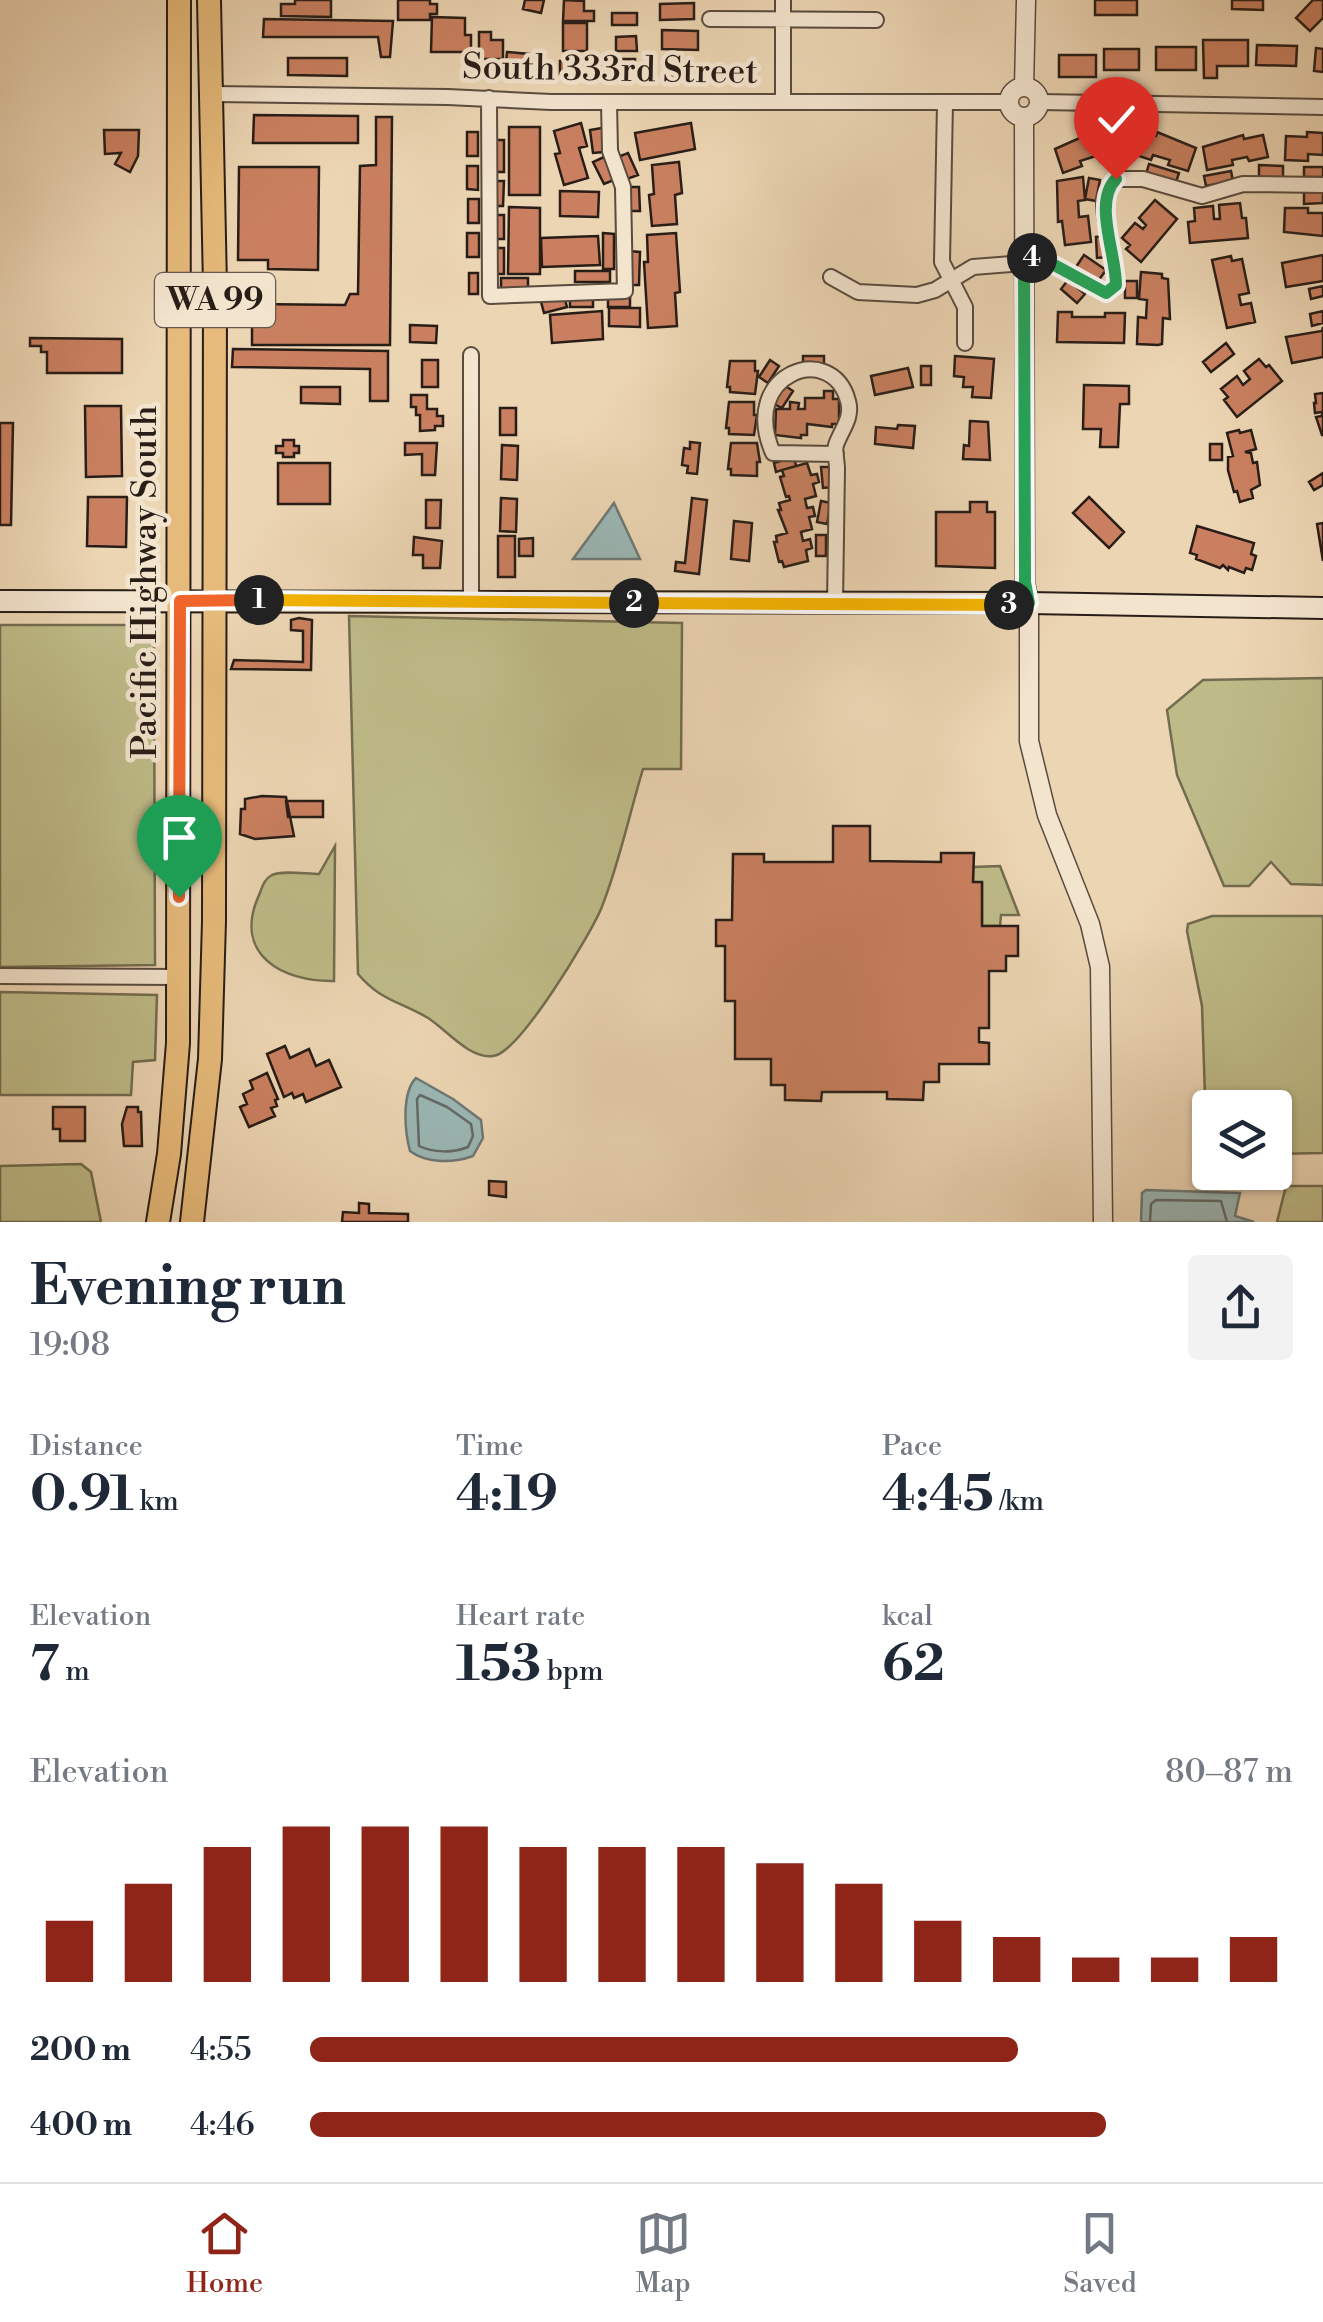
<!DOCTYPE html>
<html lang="en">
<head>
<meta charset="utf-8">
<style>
  :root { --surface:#fff; --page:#f2f2f3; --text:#1f2937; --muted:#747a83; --line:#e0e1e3; --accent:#8f2418 }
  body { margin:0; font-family:"Libre Bodoni",serif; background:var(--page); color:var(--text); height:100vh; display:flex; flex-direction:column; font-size:38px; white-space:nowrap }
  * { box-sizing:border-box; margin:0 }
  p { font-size:32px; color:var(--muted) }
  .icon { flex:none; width:55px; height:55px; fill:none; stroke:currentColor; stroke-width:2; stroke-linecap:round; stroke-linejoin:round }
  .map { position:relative; height:1222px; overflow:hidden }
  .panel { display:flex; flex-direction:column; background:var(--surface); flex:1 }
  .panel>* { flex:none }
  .fabs { position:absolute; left:1192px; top:1090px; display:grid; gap:20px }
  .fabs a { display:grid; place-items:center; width:100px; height:100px; border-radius:10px; background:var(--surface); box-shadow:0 2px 8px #0004; font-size:50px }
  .pin { position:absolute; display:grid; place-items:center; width:85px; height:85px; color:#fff; margin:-102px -42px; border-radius:50% 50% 50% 0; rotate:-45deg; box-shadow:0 0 10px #0007 }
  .pin .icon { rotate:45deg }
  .km { position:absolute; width:50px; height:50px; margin:-25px; border-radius:50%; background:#222; color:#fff; font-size:28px; line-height:50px; text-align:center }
  .round { display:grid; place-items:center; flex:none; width:105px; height:105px; border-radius:10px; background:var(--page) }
  .overview { display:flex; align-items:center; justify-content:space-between; height:170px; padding:0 30px }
  h1 { font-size:55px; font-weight:800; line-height:75px }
  .metrics { display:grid; grid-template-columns:repeat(3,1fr); gap:15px; height:170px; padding:10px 30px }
  .metrics div { display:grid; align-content:center }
  .metrics b { font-size:50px; font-weight:800 }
  .metrics small { font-size:28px; font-weight:400 }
  .metrics p { font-size:28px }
  .chart { height:280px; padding:20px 30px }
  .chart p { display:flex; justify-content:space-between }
  .chart svg { width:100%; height:180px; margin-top:10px; stroke:var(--accent); stroke-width:6 }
  ul { padding:0 30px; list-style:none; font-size:32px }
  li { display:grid; grid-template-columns:160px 120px 1fr; align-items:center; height:75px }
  li i { height:25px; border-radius:12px; background:var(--accent) }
  .menu { display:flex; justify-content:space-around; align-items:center; height:140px; border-top:2px solid var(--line); background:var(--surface); font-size:28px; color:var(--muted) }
  .menu a { display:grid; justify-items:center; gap:5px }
  .menu .active { color:var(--accent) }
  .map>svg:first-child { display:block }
  .green { fill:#bebb88; stroke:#736c50; stroke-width:2.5 }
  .water { fill:#9bb7b5; stroke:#6d7976; stroke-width:2.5 }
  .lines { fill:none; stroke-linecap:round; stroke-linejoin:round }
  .shore { stroke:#626a66; stroke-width:2.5 }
  .building { fill:#ca8060; stroke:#281d17; stroke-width:2.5 }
  .minor-casing { stroke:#594b3e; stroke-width:18 }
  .tertiary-casing { stroke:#594b3e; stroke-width:21 }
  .secondary-casing { stroke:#281d17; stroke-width:24 }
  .primary-casing { stroke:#281d17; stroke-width:26 }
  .minor { stroke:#f3e4ce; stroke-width:14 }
  .tertiary { stroke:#f3e4ce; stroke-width:18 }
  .secondary { stroke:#f3e4ce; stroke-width:20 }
  .primary { stroke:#e6ba7a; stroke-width:22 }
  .split-1-casing { stroke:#fff; stroke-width:20 }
  .split-2-casing { stroke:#fff; stroke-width:20 }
  .split-3-casing { stroke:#fff; stroke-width:20 }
  .split-4-casing { stroke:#fff; stroke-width:20 }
  .split-5-casing { stroke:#fff; stroke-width:20 }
  .split-1 { stroke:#f0652b; stroke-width:12 }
  .split-2 { stroke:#f5b400; stroke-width:12 }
  .split-3 { stroke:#f5b400; stroke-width:12 }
  .split-4 { stroke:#22a559; stroke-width:12 }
  .split-5 { stroke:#22a559; stroke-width:12 }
  .labels { text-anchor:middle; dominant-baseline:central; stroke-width:9; stroke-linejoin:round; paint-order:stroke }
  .shield { fill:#f3e4ce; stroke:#65594e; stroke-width:2.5 }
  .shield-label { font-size:32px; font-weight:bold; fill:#281d17 }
  .street-label { font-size:35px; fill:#281d17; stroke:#f3e4ce }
</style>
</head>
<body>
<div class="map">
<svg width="1323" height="1222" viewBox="0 0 1323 1222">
  <rect width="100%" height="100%" fill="#ecd5b3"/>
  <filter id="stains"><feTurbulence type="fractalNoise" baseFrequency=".002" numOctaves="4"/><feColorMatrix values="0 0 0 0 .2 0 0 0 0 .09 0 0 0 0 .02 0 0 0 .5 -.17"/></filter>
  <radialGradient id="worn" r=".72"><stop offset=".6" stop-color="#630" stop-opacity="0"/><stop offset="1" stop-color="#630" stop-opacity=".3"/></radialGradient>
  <path class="green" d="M349,616L682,623L681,769H643C629,815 619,865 601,909C590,935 519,1054 493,1056C469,1059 447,1030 428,1018C399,1001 381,1001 358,974Z
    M0,625H135L149,634L154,647L155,965L0,967Z
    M1323,678V885L1291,884L1271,862L1249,886H1224L1177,775L1167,710L1203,680Z
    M335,846L334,981C283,982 232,955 259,895C262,888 264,879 272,875C283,870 306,874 319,874Z
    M1000,866L1019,915H1001L1000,926H982V883L973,882V867Z
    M1212,916H1323V1153L1275,1154V1108H1210L1207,1156L1202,1006L1187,931L1188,924Z
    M0,992L157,995L155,1060L133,1062L131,1095H0Z
    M81,1164L91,1172L101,1222H0V1166Z
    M1286,1186H1323V1222H1277Z"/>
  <path class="water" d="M614,503L640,559H573Z
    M416,1078L453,1099L481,1120L483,1138L473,1156C454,1163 427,1164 410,1151C405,1133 401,1093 416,1078Z
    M1146,1190L1240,1193L1235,1216L1254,1222H1141L1142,1193Z"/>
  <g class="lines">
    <path class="shore" d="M420,1095L447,1107L471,1124L473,1136L468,1147C454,1153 433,1153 419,1146L417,1099Z
      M1150,1222L1151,1204L1156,1200L1221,1201L1227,1222"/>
  </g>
  <path class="building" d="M295,0H331V17L281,16V4H295Z
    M398,0H430V4H437V14H430V20H398Z
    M525,0H544L541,13L523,9Z
    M564,0L584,1V11H594V21H563Z
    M1095,0H1137V15H1095Z
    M1232,0H1263V10L1232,9Z
    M1313,0H1323V18L1310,31L1296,18Z
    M694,3V19L660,20V4Z
    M612,13H637V25H612Z
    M432,17L465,18V35H471V52H431Z
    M264,19L393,21L390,57H381L378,37H263Z
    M563,23H587V51H563Z
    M662,30L698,31V50L662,49Z
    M479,32H491V40H503V59H479Z
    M636,36L637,51H616V37Z
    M1203,40H1248V66H1217V78H1204Z
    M1257,45L1297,46L1296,66L1256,65Z
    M1156,47H1196V70H1156Z
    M1316,48L1323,49V72L1314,71Z
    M1104,49H1139V70H1104Z
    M507,52L529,54L527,75L505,73Z
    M1059,55H1096V77H1059Z
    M288,58H347V76L288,75Z
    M665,58H683V68H693V78L664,77Z
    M602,59H635V71L602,72Z
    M560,61L594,62V74H560Z
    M254,115L358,116V143H253Z
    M376,117H392L390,345H252V304L345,305L350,294H358L360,166L376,165Z
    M581,123L587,146L579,148L588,178L564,185L555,154L560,153L554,131Z
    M691,123L695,149L640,160L635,133Z
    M509,127H540V195H509Z
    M602,128L604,152L593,153L590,130Z
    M104,130H139L138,156L130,172L115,164L121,153L105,154Z
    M1137,130L1156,136L1157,132L1196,148L1188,171L1168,165L1170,160L1153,155L1151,160L1130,153Z
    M1114,131L1121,154L1100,161L1099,155L1080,161L1082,166L1063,173L1055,149L1093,132L1094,137Z
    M467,132H478V156H467Z
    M1307,132L1323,133V155L1308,154V161L1285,160L1286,136L1307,137Z
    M1243,135L1244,139L1263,135L1268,157L1249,161L1247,157L1232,160L1233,165L1207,170L1203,147Z
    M492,140H504V172H491Z
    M628,153L638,175L627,179L618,157Z
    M604,157L614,180L604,184L593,162Z
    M679,162L682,193L675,195L677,224L652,226L649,195L654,194L652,165Z
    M1149,164L1179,173L1176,182L1146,174Z
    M1259,165L1283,166V179H1259Z
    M467,166H478V190L467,189Z
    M239,167H319L318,270L268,269V260H238Z
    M1304,167H1323V177H1304Z
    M1231,171L1233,181L1206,186L1204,176Z
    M1083,177L1085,200L1078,201L1079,217L1088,216L1091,242L1065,245L1062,221L1058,222L1057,181Z
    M1089,178L1100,180L1096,201L1085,199Z
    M492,181H504L503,206H491Z
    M628,187H639L640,211H628Z
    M560,191L599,192L598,217L560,216Z
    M1304,192H1323V203L1304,204Z
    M468,199H479V223H468Z
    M1155,200L1177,219L1141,262L1126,249L1130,245L1122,238L1135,223L1143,229L1146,225L1139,218Z
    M1240,203L1242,218H1246L1248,238L1190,243L1188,222L1195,221L1194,208L1213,206L1214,219H1220L1219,205Z
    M509,207L540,208V274H508Z
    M1285,208H1308V213H1323V236L1284,232Z
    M492,215H504V239H492Z
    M467,233H479V257H467Z
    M603,233L614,234V269H603Z
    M676,233L680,292L675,293L677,326L648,328L644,262H648L647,235Z
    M598,236L600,265L542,267L541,238Z
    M1106,236L1107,257L1097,258L1096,237Z
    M492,248H504V274H492Z
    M628,251L640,252L639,285H628Z
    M1084,255L1106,270L1096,284L1074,270Z
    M1323,255V281L1286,287L1282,263Z
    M1231,256L1232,261L1242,259L1249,293L1239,295L1241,305L1251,303L1255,322L1227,328L1212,260Z
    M575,271H610V282H575Z
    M1141,272L1162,274V278L1168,279L1170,319L1163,318L1162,344L1158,345L1137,344L1138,317L1146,318L1147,300L1139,299Z
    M469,273H478V294H469Z
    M501,278H528V290H501Z
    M1068,280L1085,294L1077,303L1061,289Z
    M1125,281H1137V298H1125Z
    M1323,286V296L1311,299L1309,289Z
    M593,295V307H570V296Z
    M564,296L567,307L544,313L541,302Z
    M608,296H630V307H608Z
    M609,308H640V327L609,326Z
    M602,311L603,339L552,343L550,315Z
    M1323,311V323L1312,326L1310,314Z
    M1058,312H1072V317H1105V313H1125L1124,343L1057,342Z
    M410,325L437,326L436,343L410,342Z
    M1323,327V357L1292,363L1286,337L1322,331Z
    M30,338L122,339V373H47V352H41V346H30Z
    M1226,343L1234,354L1211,372L1203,362Z
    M233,349L388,351V401H370V369L232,367Z
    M803,356H824V367H803Z
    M955,356L994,359L991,398L972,397L973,387H963L964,377L954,376Z
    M1259,359L1266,367L1269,365L1282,381L1237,417L1224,400L1228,397L1221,389L1237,376L1243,385L1250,379L1244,371Z
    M422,360H438V387H422Z
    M770,360L779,366L768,383L759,377Z
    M730,361H755V371H758L755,394L730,392V387H727Z
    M921,366H931V385H921Z
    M908,368L913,387L875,395L871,376Z
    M784,385L793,391L782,408L772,403Z
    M1084,385L1129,386V404H1120L1118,447H1100L1101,429H1083Z
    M301,387H340V404L301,403Z
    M824,391H833V399H839V424H832V427L807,424V435H801V438L775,435L776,409H790V402L799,403L798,409H805V398H824Z
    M1323,393V435H1322L1316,417L1322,416V412L1315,413L1314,403H1316L1315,394Z
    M411,395H427V409H437V416H443V426H435V430L420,431V415H416V407H411Z
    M729,402H754V415H757L754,435L729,434V428H726Z
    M85,406H121L122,476L86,477Z
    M500,408H516V435H500Z
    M970,421L988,422L990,460L963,459L964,445L969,446Z
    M0,423H13L11,525H0Z
    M898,425L915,426L913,448L875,444L876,427L897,429Z
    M1239,430L1240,433L1251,430L1256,449L1245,452L1251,453L1253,463L1257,462L1260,485L1251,490L1253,498L1240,502L1237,491L1234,492L1228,470V457L1233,456L1227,433Z
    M283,440H294V446H299V453H294V457H283V453H276V446H283Z
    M690,442L700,443L697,474L687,473L688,466L682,465L684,448L690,449Z
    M405,443H437L435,475H422V454L405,455Z
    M731,443H757L760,462H757V476L731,475V469H728Z
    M1210,444H1222V460H1210Z
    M502,445L518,446L517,480L501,479Z
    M794,457L796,466L776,472L774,463Z
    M278,463H330V504H278Z
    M807,463L811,475L817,474L819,482L813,484L816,496L805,499L807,508L813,507L815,516L809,517L812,529L801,532L803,541L810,539L812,548L806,550L808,561L784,567L782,561L779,562L774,542H777L776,536L787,533L778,510H781L779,503L790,500L789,496L786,497L780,477L784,476L782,470Z
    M821,467H832L833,487L823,488Z
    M1323,473V485L1314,490L1309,482Z
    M88,497H127L126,547L87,546Z
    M1089,497L1124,532L1109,548L1073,513Z
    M501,498L517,499L516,532L500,531Z
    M692,498L707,500L699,574L675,571L676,562L685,563Z
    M426,500H441L440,528H426Z
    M821,501L831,503L827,524L817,522Z
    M970,502H987V512H995V568L936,566V512H970Z
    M734,521L752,523L749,561L731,559Z
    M1323,523V561L1317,524Z
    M1197,526L1254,543L1251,554L1256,556L1252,570L1246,568L1244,573L1229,567L1228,570L1223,565L1220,568L1196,559L1197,555L1190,553Z
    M816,535H826V556H816Z
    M498,536H515V577H498Z
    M414,537L442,541L440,568H423V555H413Z
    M533,538V556H519V539Z
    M299,618L312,620L311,670L231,669L234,660L303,662V631L291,630V620Z
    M262,796L286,797L294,836L255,839L240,834L241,809H245V799Z
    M286,801H323V817H288Z
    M833,826H870V861L941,862V853H974L973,882H982V926H1018V956H1006V971H989V1028H979V1042L989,1043V1064H939V1082H924L923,1100L887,1099V1092H822L821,1101L785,1100V1085H771V1059H735V1001H725V946H716V920H732L733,854H764V862H833Z
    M285,1046L290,1058L309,1049L316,1066L329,1060L341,1087L306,1102L303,1094L294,1098L292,1093L284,1097L267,1054Z
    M267,1073L278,1099L275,1100L277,1106L271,1108L275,1116L249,1127L240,1107L247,1104L243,1094L253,1089L250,1081Z
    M53,1107H85V1141H60V1129H53Z
    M127,1107H138V1112H141L142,1146H124L122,1124Z
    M489,1181L506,1182V1197L489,1195Z
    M359,1203L369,1204V1213L408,1214V1222H342L343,1212L359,1213Z"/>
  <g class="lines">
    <g class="minor-casing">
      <path id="minor" d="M710,19L876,20
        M210,94L448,97L551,102H1009
        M489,98L490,296L625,291L623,187L610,151L609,103
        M783,102V0
        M945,102L942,262L965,307V343
        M1040,102L1323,107
        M1024,256L1045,260L1106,293L1116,285C1116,257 1103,225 1104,201C1105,192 1110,185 1116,179H1143L1202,196L1243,184L1323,185
        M831,277L858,292L917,295L935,290L973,267L1024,263
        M471,355V602
        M835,604L837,468C837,461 834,451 836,445C841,430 853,418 848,401C832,340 738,373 773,453L836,454
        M0,976L178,977"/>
    </g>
    <g class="tertiary-casing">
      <path id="tertiary" d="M1009 102a15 15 0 1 1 30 0a15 15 0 1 1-30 0Z
        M1024,87L1026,0
        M1024,118L1025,582L1029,603V741L1047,815L1090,924L1100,967L1103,1222"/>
    </g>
    <g class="secondary-casing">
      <path id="secondary" d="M0,601L1029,603L1323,608"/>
    </g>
    <g class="primary-casing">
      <path id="primary" d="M158,1222L169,1154L178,1043L179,0
        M192,1222L210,1059L214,921L215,286L209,0"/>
    </g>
    <use href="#minor" class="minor"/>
    <use href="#tertiary" class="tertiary"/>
    <use href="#secondary" class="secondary"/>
    <use href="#primary" class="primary"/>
  </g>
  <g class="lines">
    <g class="split-1-casing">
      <path id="split-1" d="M179,897L180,601L259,600"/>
    </g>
    <g class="split-2-casing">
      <path id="split-2" d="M259,600L634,603"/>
    </g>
    <g class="split-3-casing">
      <path id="split-3" d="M634,603L1009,605"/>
    </g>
    <g class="split-4-casing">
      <path id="split-4" d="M1009,605L1029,603L1025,582L1024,256L1032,258"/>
    </g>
    <g class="split-5-casing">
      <path id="split-5" d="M1032,258L1045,260L1106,293L1116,285C1116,253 1093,202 1116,179"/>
    </g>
    <use href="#split-1" class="split-1"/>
    <use href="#split-2" class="split-2"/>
    <use href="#split-3" class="split-3"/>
    <use href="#split-4" class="split-4"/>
    <use href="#split-5" class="split-5"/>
  </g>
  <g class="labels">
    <rect class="shield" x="155" y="273" width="120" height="54" rx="8"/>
    <g class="shield-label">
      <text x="215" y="300">WA 99</text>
    </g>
    <g class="street-label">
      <text transform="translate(610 70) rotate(1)">South 333rd Street</text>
      <text transform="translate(145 582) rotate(-90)">Pacific Highway South</text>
    </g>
  </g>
  <rect width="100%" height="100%" filter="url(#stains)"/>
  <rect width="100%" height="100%" fill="url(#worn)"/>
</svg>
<div class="fabs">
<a><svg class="icon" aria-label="layers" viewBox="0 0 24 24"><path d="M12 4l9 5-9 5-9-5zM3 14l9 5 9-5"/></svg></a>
</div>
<div class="pin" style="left:179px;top:897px;background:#1e9e55"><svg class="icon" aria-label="arrive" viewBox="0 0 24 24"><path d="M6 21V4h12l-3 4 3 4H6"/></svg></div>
<div class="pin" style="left:1116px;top:179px;background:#d93025"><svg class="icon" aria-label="check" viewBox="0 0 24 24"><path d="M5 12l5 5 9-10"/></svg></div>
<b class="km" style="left:259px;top:600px">1</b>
<b class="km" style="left:634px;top:603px">2</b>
<b class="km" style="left:1009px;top:605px">3</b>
<b class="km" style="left:1032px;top:258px">4</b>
</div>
<section class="panel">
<div class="overview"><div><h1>Evening run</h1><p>19:08</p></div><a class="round"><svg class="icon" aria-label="share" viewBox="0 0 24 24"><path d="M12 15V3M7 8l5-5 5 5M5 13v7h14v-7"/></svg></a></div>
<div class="metrics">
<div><p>Distance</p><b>0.91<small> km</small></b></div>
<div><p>Time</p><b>4:19</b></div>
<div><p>Pace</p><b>4:45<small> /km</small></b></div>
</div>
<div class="metrics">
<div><p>Elevation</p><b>7<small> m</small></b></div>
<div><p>Heart rate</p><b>153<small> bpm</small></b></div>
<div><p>kcal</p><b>62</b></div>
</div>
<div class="chart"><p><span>Elevation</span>80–87 m</p>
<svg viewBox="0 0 160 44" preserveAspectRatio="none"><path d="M5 44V29M15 44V20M25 44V11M35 44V6M45 44V6M55 44V6M65 44V11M75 44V11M85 44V11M95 44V15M105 44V20M115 44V29M125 44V33M135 44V38M145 44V38M155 44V33"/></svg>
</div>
<ul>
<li><b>200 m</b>4:55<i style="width:72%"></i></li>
<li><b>400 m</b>4:46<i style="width:81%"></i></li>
</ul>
</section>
<nav class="menu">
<a class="active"><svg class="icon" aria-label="home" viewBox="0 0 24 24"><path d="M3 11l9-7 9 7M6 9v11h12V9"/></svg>Home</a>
<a><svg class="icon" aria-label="map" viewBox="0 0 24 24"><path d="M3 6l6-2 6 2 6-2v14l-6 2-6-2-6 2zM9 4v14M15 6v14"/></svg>Map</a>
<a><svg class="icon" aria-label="saved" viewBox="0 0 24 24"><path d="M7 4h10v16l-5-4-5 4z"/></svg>Saved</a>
</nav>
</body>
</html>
